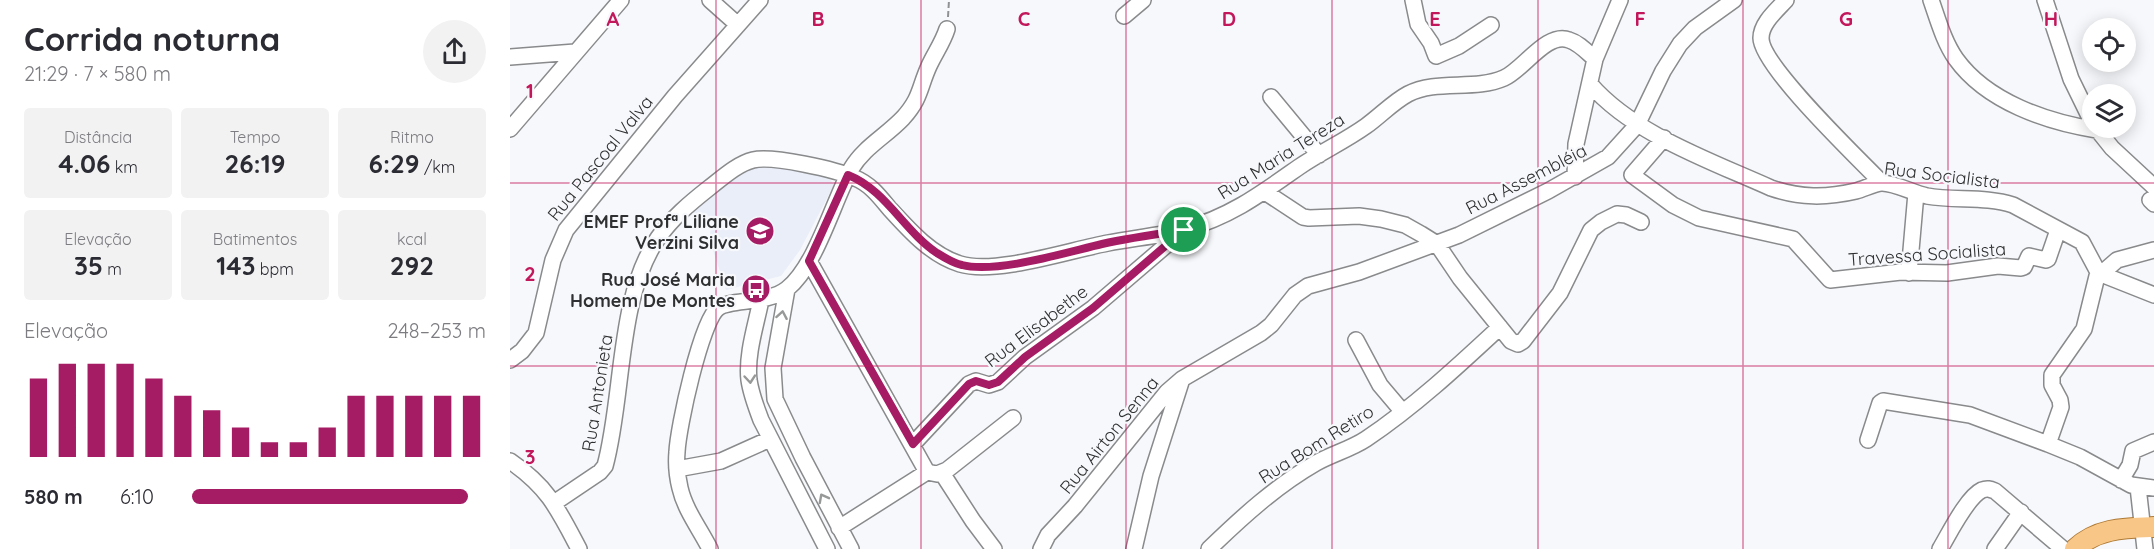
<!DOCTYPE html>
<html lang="pt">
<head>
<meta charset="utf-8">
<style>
  :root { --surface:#fff; --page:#f2f2f3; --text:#2b2b33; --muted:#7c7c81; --accent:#a51c64 }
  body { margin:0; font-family:Quicksand,sans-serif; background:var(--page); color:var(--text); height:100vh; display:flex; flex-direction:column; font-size:22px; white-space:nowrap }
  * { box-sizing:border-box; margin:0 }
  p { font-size:20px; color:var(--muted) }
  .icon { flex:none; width:33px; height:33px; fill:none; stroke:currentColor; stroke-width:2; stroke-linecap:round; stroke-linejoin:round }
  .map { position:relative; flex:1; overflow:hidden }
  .side { display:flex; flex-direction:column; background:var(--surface); width:510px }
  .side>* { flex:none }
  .fabs { position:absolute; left:1572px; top:18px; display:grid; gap:12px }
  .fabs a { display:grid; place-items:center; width:54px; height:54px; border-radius:50%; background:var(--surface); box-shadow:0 3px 15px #0003; font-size:30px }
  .pin { position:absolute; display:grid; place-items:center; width:51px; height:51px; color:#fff; margin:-26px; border:3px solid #fff; border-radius:50%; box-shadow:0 2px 6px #0007 }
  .round { display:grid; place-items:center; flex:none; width:63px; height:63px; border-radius:32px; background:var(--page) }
  .summary { display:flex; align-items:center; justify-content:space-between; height:102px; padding:0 24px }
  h1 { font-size:33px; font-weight:700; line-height:45px }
  .stats { display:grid; grid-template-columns:repeat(3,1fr); gap:9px; height:102px; padding:6px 24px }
  .stats div { display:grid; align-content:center; border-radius:6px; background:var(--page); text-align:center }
  .stats b { font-size:26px; font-weight:700 }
  .stats small { font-size:16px; font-weight:400 }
  .stats p { font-size:16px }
  .chart { height:168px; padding:12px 24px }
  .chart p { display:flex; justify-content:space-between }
  .chart svg { width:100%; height:108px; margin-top:6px; stroke:var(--accent); stroke-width:6 }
  ul { padding:0 24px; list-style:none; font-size:20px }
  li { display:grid; grid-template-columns:96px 72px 1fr; align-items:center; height:45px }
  li i { height:15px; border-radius:8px; background:var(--accent) }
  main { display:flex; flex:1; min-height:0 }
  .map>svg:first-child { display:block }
  .built { fill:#eaeef8 }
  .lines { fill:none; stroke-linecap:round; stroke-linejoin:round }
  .minor-casing { stroke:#898a8c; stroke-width:18 }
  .major-casing { stroke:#af7a36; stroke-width:22 }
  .path { stroke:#909193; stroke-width:2; stroke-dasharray:6 3; stroke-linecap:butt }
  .minor { stroke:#fff; stroke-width:15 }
  .major { stroke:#f8c788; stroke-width:20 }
  .oneway { stroke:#979898 }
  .route-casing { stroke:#fff; stroke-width:12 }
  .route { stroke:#a51c64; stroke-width:8 }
  .grid { fill:none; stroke:#c2185b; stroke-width:1.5; stroke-opacity:0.55 }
  .labels { text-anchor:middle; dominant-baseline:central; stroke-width:4.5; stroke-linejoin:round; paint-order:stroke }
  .street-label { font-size:18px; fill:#2f3031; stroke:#f7f8fb }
  .poi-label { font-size:18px; font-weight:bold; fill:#2f3031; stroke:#f7f8fb; text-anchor:end }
  .grid-label { font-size:20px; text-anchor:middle; font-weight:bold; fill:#c2185b; stroke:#f7f8fb; stroke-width:4.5; stroke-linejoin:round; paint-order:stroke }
</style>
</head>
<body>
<main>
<section class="side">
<div class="summary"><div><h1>Corrida noturna</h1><p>21:29 · 7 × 580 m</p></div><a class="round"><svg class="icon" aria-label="share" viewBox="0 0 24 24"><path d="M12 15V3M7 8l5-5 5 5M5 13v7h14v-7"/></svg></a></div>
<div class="stats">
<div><p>Distância</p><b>4.06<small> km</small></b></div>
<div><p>Tempo</p><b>26:19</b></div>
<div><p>Ritmo</p><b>6:29<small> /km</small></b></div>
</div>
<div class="stats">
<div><p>Elevação</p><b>35<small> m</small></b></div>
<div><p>Batimentos</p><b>143<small> bpm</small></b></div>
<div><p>kcal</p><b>292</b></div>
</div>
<div class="chart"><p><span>Elevação</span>248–253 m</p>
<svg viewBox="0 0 160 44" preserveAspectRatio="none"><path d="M5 44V12M15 44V6M25 44V6M35 44V6M45 44V12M55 44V19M65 44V25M75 44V32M85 44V38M95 44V38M105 44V32M115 44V19M125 44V19M135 44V19M145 44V19M155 44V19"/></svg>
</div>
<ul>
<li><b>580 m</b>6:10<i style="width:94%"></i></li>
</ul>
</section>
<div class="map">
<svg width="1644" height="549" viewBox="0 0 1644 549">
  <rect width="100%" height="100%" fill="#f7f8fb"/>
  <path class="built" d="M237,165L263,166L317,175L324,185L290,250L271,276L216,290L199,238L202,224L179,213Z"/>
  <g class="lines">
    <g class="minor-casing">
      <path id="minor" d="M200,0L228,25
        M903,0L908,24L921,43L926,56L949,46L981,25
        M1276,0C1267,10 1251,23 1251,38C1251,66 1349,159 1372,183
        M1421,0C1428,20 1434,42 1446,59C1477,102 1537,122 1587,130
        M1535,0L1561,79L1582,122
        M614,16L633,0
        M0,57L65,52
        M1080,84C1123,134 1201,161 1261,188C1290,198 1316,198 1346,191C1354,189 1365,183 1372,183C1385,183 1403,193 1417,196C1445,201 1476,196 1503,205L1572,242L1588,272L1591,274L1644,295
        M761,97L809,155
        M1586,128L1602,148L1644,187
        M0,129L111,0
        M1154,138L1122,175L1163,205L1189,218L1283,239L1320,280L1391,272L1437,273L1488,266L1511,268L1514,267L1519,256L1536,260L1538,259L1548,230
        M1065,177L1066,144L1085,59L1110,0
        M755,192L793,217L799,218L849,216L871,219L895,225L911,234L927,244L950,278L1001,341L1008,344L1013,341L1050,293L1081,230L1091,222L1107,214L1116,215L1131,222
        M1640,200L1644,204
        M299,261L417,472
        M1399,273L1406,193
        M1591,274L1607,260L1644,250
        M277,289L263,368L265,399L293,458L341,549
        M251,300C246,325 236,355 239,380C241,394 246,407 251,420L317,549
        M846,340L870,385L892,411
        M0,360L12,351L26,333L43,260L56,230L165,96L250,0
        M1358,440L1370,403L1373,401L1460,415L1538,444L1570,457L1621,485L1644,488
        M403,444L459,384L466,381L479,385L488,382L515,357L583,308L674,230
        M1538,444L1551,407L1550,400L1542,385V375L1574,329L1588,272
        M0,461C38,487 48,509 69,549
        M167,469L211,461L260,439
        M417,472L427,474L437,470L503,418
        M432,473L463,521L484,549
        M1611,480L1620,465L1623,451L1644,442
        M1628,487L1635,549
        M44,503L90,472L95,466C114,397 107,297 148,238C162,218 180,203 199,188C212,178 227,164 243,160C262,155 327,170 345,178C360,184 369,196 379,208C399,230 421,255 450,264C486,275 560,250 598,243C623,238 650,236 675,229C720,217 752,193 789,167C811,152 835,141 856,126C870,116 883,102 898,94C927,79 964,91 994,78C1013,70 1037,31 1059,40C1069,43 1077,52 1085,59
        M329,528L417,472
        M200,549C190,529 175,510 170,488C167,476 166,463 167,452C168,428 191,321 208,308C220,299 258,304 277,289C306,266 323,202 341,169C354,147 376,136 393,118C411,98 409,88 419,66C425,53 433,42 437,29
        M531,549L538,535L565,506L657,392L672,379L751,333L761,325L785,295L798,286L849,272L949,235L1038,191L1098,157L1127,125L1153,71L1170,44L1185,28L1224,0
        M624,549L641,476L672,379
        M699,549C732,517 766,486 806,463C822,454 841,449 856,439C904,407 948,366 990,327
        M1430,549C1439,534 1457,497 1472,490C1477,488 1480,489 1485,491L1553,549
        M1485,549L1511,512"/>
    </g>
    <g class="major-casing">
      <path id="major" d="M1565,549C1587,528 1615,528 1644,527"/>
    </g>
    <path class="path" d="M438,17L439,0"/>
    <use href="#minor" class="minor"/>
    <use href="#major" class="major"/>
  </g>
  <defs><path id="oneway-chevron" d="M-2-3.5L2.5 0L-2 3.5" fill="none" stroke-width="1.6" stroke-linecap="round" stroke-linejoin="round" transform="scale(1.5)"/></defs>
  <g class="oneway">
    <use href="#oneway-chevron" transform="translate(272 315) rotate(-80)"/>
    <use href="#oneway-chevron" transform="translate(240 379) rotate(85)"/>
    <use href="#oneway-chevron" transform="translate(313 498) rotate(-118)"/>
  </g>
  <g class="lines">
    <g class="route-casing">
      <path id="route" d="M338,175C376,190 394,231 427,253C435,258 443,263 452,265C486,274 557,252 592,244C619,238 647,234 674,230L583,308L515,357L488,382L479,385L466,381L459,384L403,444L299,261Z"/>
    </g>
    <use href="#route" class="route"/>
  </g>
  <path class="grid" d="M206,0V549M411,0V549M616,0V549M822,0V549M1028,0V549M1233,0V549M1438,0V549M0,183H1644M0,366H1644"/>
  <defs>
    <g id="school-disc" transform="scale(1.5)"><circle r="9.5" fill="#a51c64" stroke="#f7f8fb"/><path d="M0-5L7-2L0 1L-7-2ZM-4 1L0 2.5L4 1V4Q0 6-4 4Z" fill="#fff"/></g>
    <g id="bus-disc" transform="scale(1.5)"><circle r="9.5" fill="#a51c64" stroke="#f7f8fb"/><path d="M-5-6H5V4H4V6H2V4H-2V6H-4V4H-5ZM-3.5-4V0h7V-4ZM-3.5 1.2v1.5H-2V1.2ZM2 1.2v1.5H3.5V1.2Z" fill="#fff"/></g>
  </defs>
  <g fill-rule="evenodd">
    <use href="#school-disc" x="250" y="231"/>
    <use href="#bus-disc" x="246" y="289"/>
  </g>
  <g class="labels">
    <g class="street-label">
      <text transform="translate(771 156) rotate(-32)">Rua Maria Tereza</text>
      <text transform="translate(90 158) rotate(-51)">Rua Pascoal Valva</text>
      <text transform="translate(1432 175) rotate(7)">Rua Socialista</text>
      <text transform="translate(1016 179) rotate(-27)">Rua Assembléia</text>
      <text transform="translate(1417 254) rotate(-4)">Travessa Socialista</text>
      <text transform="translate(526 326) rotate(-37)">Rua Elisabethe</text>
      <text transform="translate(87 393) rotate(-81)">Rua Antonieta</text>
      <text transform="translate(599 435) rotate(-51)">Rua Airton Senna</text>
      <text transform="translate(806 444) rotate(-32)">Rua Bom Retiro</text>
    </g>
    <g class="poi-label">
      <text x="229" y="221">EMEF Profª Liliane<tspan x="229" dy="21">Verzini Silva</tspan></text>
      <text x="225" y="279">Rua José Maria<tspan x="225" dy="21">Homem De Montes</tspan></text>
    </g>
  </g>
  <g class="grid-label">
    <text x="103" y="26">A</text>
    <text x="308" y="26">B</text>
    <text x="514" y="26">C</text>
    <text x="719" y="26">D</text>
    <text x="925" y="26">E</text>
    <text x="1130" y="26">F</text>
    <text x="1336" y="26">G</text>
    <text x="1541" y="26">H</text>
    <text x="20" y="98">1</text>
    <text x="20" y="281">2</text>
    <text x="20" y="464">3</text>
  </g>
</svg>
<div class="fabs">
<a><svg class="icon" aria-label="locate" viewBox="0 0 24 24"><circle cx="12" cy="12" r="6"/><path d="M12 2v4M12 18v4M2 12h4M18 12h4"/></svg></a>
<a><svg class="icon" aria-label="layers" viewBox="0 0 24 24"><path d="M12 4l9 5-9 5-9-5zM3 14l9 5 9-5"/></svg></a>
</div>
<div class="pin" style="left:674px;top:230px;background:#1e9e55"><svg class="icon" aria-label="arrive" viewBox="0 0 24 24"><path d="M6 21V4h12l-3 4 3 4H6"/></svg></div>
</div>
</main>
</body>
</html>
